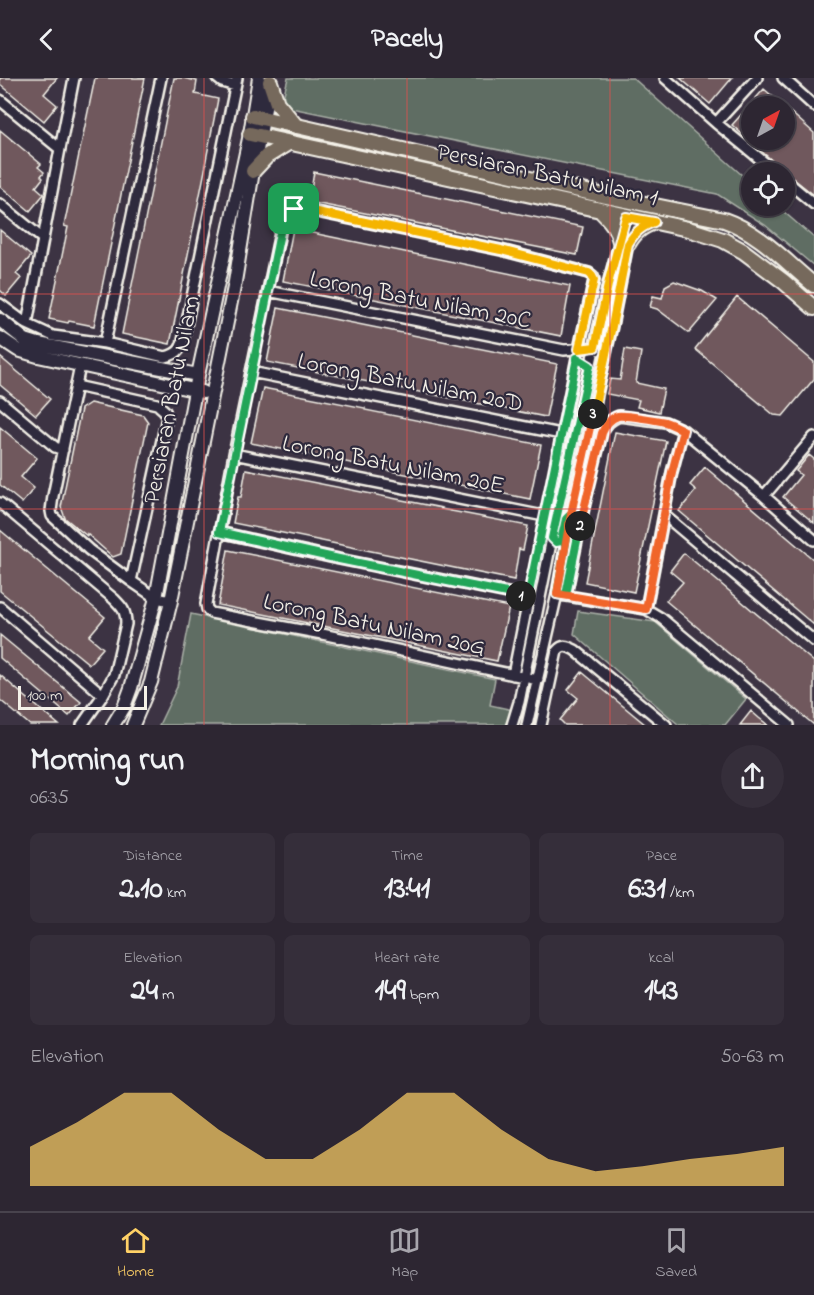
<!DOCTYPE html>
<html lang="en">
<head>
<meta charset="utf-8">
<style>
  :root { --surface:#2d2632; --page:#352e3a; --text:#f1f3f6; --muted:#a7a5ac; --line:#48434d; --accent:#ffd166 }
  body { margin:0; font-family:"Indie Flower",sans-serif; background:var(--page); color:var(--text); height:100vh; display:flex; flex-direction:column; font-size:22px; white-space:nowrap }
  * { box-sizing:border-box; margin:0 }
  p { font-size:20px; color:var(--muted) }
  .icon { flex:none; width:33px; height:33px; fill:none; stroke:currentColor; stroke-width:2; stroke-linecap:round; stroke-linejoin:round }
  .map { position:relative; height:647px; overflow:hidden }
  .sheet { display:flex; flex-direction:column; background:var(--surface); flex:1 }
  .sheet>* { flex:none }
  .needle { width:39px; rotate:40deg }
  .tools { position:absolute; left:741px; top:18px; display:grid; gap:12px }
  .tools a { display:grid; place-items:center; width:54px; height:54px; border-radius:50%; background:var(--surface); box-shadow:0 2px 4px #0004,0 0 0 2px var(--line); font-size:30px }
  .scale { position:absolute; left:18px; bottom:15px; width:129px; box-sizing:border-box; padding-left:6px; border:3px solid #f4f1e8; border-top:0; font-size:16px; line-height:21px; white-space:nowrap; color:#f4f1e8; -webkit-text-stroke:4px #2f2a3d; paint-order:stroke }
  .pin { position:absolute; display:grid; place-items:center; width:51px; height:51px; color:#fff; margin:-26px; border-radius:12px; box-shadow:0 3px 9px #0006 }
  .km { position:absolute; width:30px; height:30px; margin:-15px; border-radius:50%; background:#222; color:#fff; font-size:16px; line-height:30px; text-align:center }
  .round { display:grid; place-items:center; flex:none; width:63px; height:63px; border-radius:32px; background:var(--page) }
  .overview { display:flex; align-items:center; justify-content:space-between; height:102px; padding:0 30px }
  h1 { font-size:33px; font-weight:800; line-height:45px }
  .stats { display:grid; grid-template-columns:repeat(3,1fr); gap:9px; height:102px; padding:6px 30px }
  .stats div { display:grid; align-content:center; border-radius:9px; background:var(--page); text-align:center }
  .stats b { font-size:30px; font-weight:800 }
  .stats small { font-size:16px; font-weight:400 }
  .stats p { font-size:16px }
  .chart { height:168px; padding:12px 30px }
  .chart p { display:flex; justify-content:space-between }
  .chart svg { width:100%; height:108px; margin-top:6px; fill:var(--accent); opacity:.7 }
  header { display:flex; justify-content:space-between; align-items:center; height:78px; padding:0 30px; background:var(--surface); font-size:27px; font-weight:800 }
  .tabs { display:flex; justify-content:space-around; align-items:center; height:84px; border-top:2px solid var(--line); background:var(--surface); font-size:16px; color:var(--muted) }
  .tabs a { display:grid; justify-items:center; gap:3px }
  .tabs .active { color:var(--accent) }
  .map>svg:first-child { display:block }
  .green { fill:#5e6d63; stroke:#a9afa6; stroke-width:1.5 }
  .building { fill:#6f595d; stroke:#f4f1e8; stroke-width:1.5 }
  .lines { fill:none; stroke-linecap:round; stroke-linejoin:round }
  .street-casing { stroke:#f4f1e8; stroke-width:14 }
  .secondary-casing { stroke:#f4f1e8; stroke-width:16 }
  .primary-casing { stroke:#f4f1e8; stroke-width:18 }
  .street { stroke:#2f2a3d; stroke-width:9 }
  .secondary { stroke:#2f2a3d; stroke-width:12 }
  .primary { stroke:#76695c; stroke-width:14 }
  .split-1-casing { stroke:#fff; stroke-width:12 }
  .split-2-casing { stroke:#fff; stroke-width:12 }
  .split-3-casing { stroke:#fff; stroke-width:12 }
  .split-4-casing { stroke:#fff; stroke-width:12 }
  .split-1 { stroke:#22a559; stroke-width:8 }
  .split-2 { stroke:#22a559; stroke-width:8 }
  .split-3 { stroke:#f0652b; stroke-width:8 }
  .split-4 { stroke:#f5b400; stroke-width:8 }
  .grid { fill:none; stroke:#dc504e; stroke-width:1.5; stroke-opacity:0.55 }
  .labels { text-anchor:middle; dominant-baseline:central; stroke-width:4.5; stroke-linejoin:round; paint-order:stroke }
  .street-label { font-size:24px; fill:#f4f1e8; stroke:#2f2a3d }
</style>
</head>
<body>
<header><svg class="icon" aria-label="back" viewBox="0 0 24 24"><path d="M15 5l-7 7 7 7"/></svg>Pacely<svg class="icon" aria-label="heart" viewBox="0 0 24 24"><path d="M12 20l-8-8c-3-5 5-10 8-4 3-6 11-1 8 4z"/></svg></header>
<div class="map">
<svg width="814" height="647" viewBox="0 0 814 647">
  <rect width="100%" height="100%" fill="#3c3343"/>
  <filter id="ink" filterUnits="userSpaceOnUse"><feTurbulence type="fractalNoise" baseFrequency=".0167" numOctaves="2"/><feDisplacementMap in="SourceGraphic" scale="12" xChannelSelector="R" yChannelSelector="G"/><feConvolveMatrix kernelMatrix="1 2 1 2 8 2 1 2 1" color-interpolation-filters="sRGB"/></filter>
  <g filter="url(#ink)">
    <path class="green" d="M288,0H633L751,105L752,128H777L814,160V188L765,147L717,116L281,28Z
      M578,533L655,544L746,621L725,647H679L574,556Z
      M191,536L495,601L490,627L513,632L505,647H159L177,609Z"/>
    <path class="building" d="M0,0H57L44,16L57,27L44,43L0,6Z
      M95,0H145L94,248L69,243L68,245L49,241L68,149L64,148Z
      M174,0H183L197,3L195,16L218,21L205,87H206L170,266L122,256Z
      M680,0H732L710,26Z
      M764,11L784,28H752V62H784V29L796,39L814,55V117L786,95L732,47Z
      M0,52L41,86L38,89L44,94L41,98L43,100L36,109L44,116L30,133L0,108Z
      M314,94L583,149L577,177L309,124Z
      M293,151L570,208L561,258L283,203Z
      M0,152L31,178L16,196L21,200L6,218L0,212Z
      M674,203L702,213L717,222L689,255L657,231L650,229L653,218L662,220L665,208Z
      M737,219L814,284V301L783,338L774,337L695,271Z
      M278,230L557,286L546,339L267,284Z
      M625,271L641,274L636,305L664,311L659,334L637,329L639,322L607,316L610,301L620,302Z
      M0,279L50,321L36,337L0,307Z
      M263,310L365,330V332L541,367L530,421L251,365Z
      M90,325L143,337L148,344L121,476L113,479L87,456V458L65,440L61,429L81,331Z
      M0,349L37,380L21,399L34,410L22,425L0,407Z
      M615,354L666,363L634,514L585,504Z
      M809,377L814,381V445L783,419L801,397L796,393Z
      M705,389L814,482V547L679,433L696,412L690,407Z
      M246,391L442,430L441,431L528,448L523,472L519,471L514,502L233,445L238,419H241Z
      M0,452L105,539L89,558L103,570L89,586L0,513Z
      M228,472L509,529L497,583L218,527Z
      M684,475L814,584V647L666,523L683,504L670,493Z
      M0,557L81,624L69,638L0,580Z
      M582,594L594,604L646,647H565L560,642L578,620L568,612Z
      M0,597L21,615L59,647H30L0,622Z
      M751,633L759,640L768,647H740Z"/>
    <g class="lines">
      <g class="street-casing">
        <path id="street" d="M217,0L222,4L235,8
          M665,0L716,45L776,94
          M783,0L814,28
          M0,22L60,71
          M716,45L757,0
          M784,101L814,126
          M0,126L43,161
          M268,213L564,272L595,269L597,272
          M0,226L27,246L53,258L105,265L165,279C182,275 182,268 185,253L237,0
          M27,246L60,71L74,0
          M105,265L161,0
          M80,288L53,418L51,433L52,438L89,472L131,503L156,520L171,523
          M251,294L561,356
          M76,308L157,326L165,333L167,339L131,503
          M0,323L55,369L63,372
          M234,376L544,438
          M764,418L814,359
          M0,425L114,521C123,530 126,533 126,546L114,597L103,617L82,647
          M664,437L814,563
          M219,454L339,481L528,519
          M561,517L646,531L661,540L789,647
          M566,517L584,429L602,355C606,346 610,342 619,338L665,344L683,352L764,418L814,462
          M0,529L103,617
          M646,531L672,394L683,352
          M513,597L577,280
          M538,602L322,556L211,535L207,531L206,526L234,376L282,145L289,132L302,131L501,172L589,195L593,198L594,202L579,271
          M512,647L519,624L552,460L582,327L609,202L626,139
          M527,647L557,516L571,436L612,248L633,140
          M541,647L557,573C563,566 567,568 575,572L666,647"/>
      </g>
      <g class="secondary-casing">
        <path id="secondary" d="M0,242L25,262L38,266L198,297
          M0,260L18,272L38,278L203,314
          M113,647L124,629L131,610L156,520L198,297L250,56L259,0
          M133,647L151,604L171,523L235,204L253,93L270,4"/>
      </g>
      <g class="primary-casing">
        <path id="primary" d="M270,4L277,25L296,48
          M253,38L596,116L724,142C759,154 786,184 814,207
          M250,56L688,151L723,162L743,173L783,203L814,230
          M253,93L267,78L288,65
          M602,134C611,143 617,150 620,163
          M628,166C635,154 641,149 654,144"/>
      </g>
      <use href="#street" class="street"/>
      <use href="#secondary" class="secondary"/>
      <use href="#primary" class="primary"/>
    </g>
  </g>
  <g class="lines" filter="url(#ink)">
    <g class="split-1-casing">
      <path id="split-1" d="M294,131L289,132L282,145L219,454L339,481L521,518"/>
    </g>
    <g class="split-2-casing">
      <path id="split-2" d="M521,518L528,519L577,280L590,288L552,460L556,464L561,463L566,441L571,436L557,516L566,517L580,448"/>
    </g>
    <g class="split-3-casing">
      <path id="split-3" d="M580,448L602,355C605,348 610,340 618,338C625,337 657,342 665,344C671,346 677,349 683,352L672,394L646,531L557,516L571,436L593,336"/>
    </g>
    <g class="split-4-casing">
      <path id="split-4" d="M294,131H302L501,172L589,195L592,198L594,202L579,271L595,269L609,202L626,139L654,144C641,149 635,154 628,166L612,248L593,336"/>
    </g>
    <use href="#split-1" class="split-1"/>
    <use href="#split-2" class="split-2"/>
    <use href="#split-3" class="split-3"/>
    <use href="#split-4" class="split-4"/>
  </g>
  <path class="grid" d="M204,0V647M407,0V647M610,0V647M0,216H814M0,431H814"/>
  <g class="labels">
    <g class="street-label">
      <text transform="translate(547 98) rotate(12)">Persiaran Batu Nilam 1</text>
      <text transform="translate(420 223) rotate(11)">Lorong Batu Nilam 20C</text>
      <text transform="translate(410 306) rotate(11)">Lorong Batu Nilam 20D</text>
      <text transform="translate(173 322) rotate(-79)">Persiaran Batu Nilam</text>
      <text transform="translate(393 388) rotate(11)">Lorong Batu Nilam 20E</text>
      <text transform="translate(374 548) rotate(12)">Lorong Batu Nilam 20G</text>
    </g>
  </g>
</svg>
<div class="tools">
<a><svg class="needle" viewBox="-14 -14 28 28"><path d="M0-13l5 13h-10z" fill="#e53935"/><path d="M0 13l5-13h-10z" fill="#a7a5ac"/></svg></a>
<a><svg class="icon" aria-label="locate" viewBox="0 0 24 24"><circle cx="12" cy="12" r="6"/><path d="M12 2v4M12 18v4M2 12h4M18 12h4"/></svg></a>
</div>
<div class="scale">100 m</div>
<div class="pin" style="left:294px;top:131px;background:#1e9e55"><svg class="icon" aria-label="arrive" viewBox="0 0 24 24"><path d="M6 21V4h12l-3 4 3 4H6"/></svg></div>
<b class="km" style="left:521px;top:518px">1</b>
<b class="km" style="left:580px;top:448px">2</b>
<b class="km" style="left:593px;top:336px">3</b>
</div>
<section class="sheet">
<div class="overview"><div><h1>Morning run</h1><p>06:35</p></div><a class="round"><svg class="icon" aria-label="share" viewBox="0 0 24 24"><path d="M12 15V3M7 8l5-5 5 5M5 13v7h14v-7"/></svg></a></div>
<div class="stats">
<div><p>Distance</p><b>2.10<small> km</small></b></div>
<div><p>Time</p><b>13:41</b></div>
<div><p>Pace</p><b>6:31<small> /km</small></b></div>
</div>
<div class="stats">
<div><p>Elevation</p><b>24<small> m</small></b></div>
<div><p>Heart rate</p><b>149<small> bpm</small></b></div>
<div><p>kcal</p><b>143</b></div>
</div>
<div class="chart"><p><span>Elevation</span>50–63 m</p>
<svg viewBox="0 0 160 44" preserveAspectRatio="none"><path d="M0 44V28L10 18L20 6L30 6L40 21L50 33L60 33L70 21L80 6L90 6L100 21L110 33L120 38L130 36L140 33L150 31L160 28V44z"/></svg>
</div>
</section>
<nav class="tabs">
<a class="active"><svg class="icon" aria-label="home" viewBox="0 0 24 24"><path d="M3 11l9-7 9 7M6 9v11h12V9"/></svg>Home</a>
<a><svg class="icon" aria-label="map" viewBox="0 0 24 24"><path d="M3 6l6-2 6 2 6-2v14l-6 2-6-2-6 2zM9 4v14M15 6v14"/></svg>Map</a>
<a><svg class="icon" aria-label="saved" viewBox="0 0 24 24"><path d="M7 4h10v16l-5-4-5 4z"/></svg>Saved</a>
</nav>
</body>
</html>
